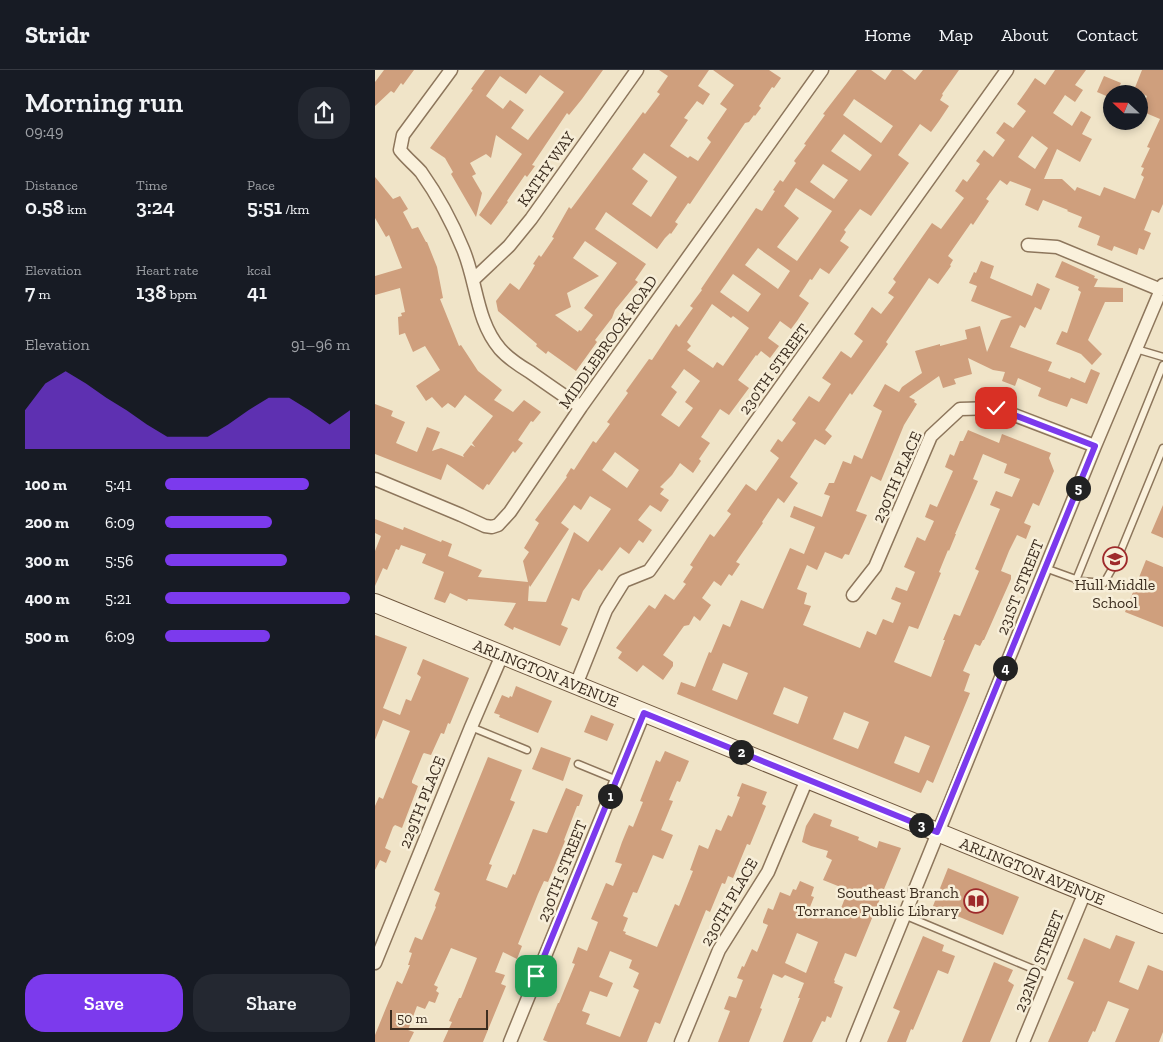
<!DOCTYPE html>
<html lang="en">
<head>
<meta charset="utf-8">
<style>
  :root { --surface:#171b24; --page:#242831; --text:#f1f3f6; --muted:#9ea1a6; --line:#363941; --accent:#7c3aed }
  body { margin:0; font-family:"Zilla Slab",serif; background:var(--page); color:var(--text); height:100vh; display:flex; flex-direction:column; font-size:19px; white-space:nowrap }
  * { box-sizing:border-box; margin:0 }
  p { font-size:16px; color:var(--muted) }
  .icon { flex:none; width:28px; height:28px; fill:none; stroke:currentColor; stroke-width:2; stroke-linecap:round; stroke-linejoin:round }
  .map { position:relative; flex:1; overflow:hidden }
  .sheet { display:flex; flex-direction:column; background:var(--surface); width:375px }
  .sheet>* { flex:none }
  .needle { width:32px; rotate:292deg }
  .buttons { position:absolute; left:728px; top:15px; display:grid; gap:10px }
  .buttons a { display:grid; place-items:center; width:45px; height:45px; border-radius:50%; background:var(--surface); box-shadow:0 2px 8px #0003; font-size:25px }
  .scale { position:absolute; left:15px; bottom:12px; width:98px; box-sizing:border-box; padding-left:5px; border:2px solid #3d2e20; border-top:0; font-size:14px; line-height:18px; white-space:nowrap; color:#3d2e20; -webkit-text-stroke:4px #f7eed8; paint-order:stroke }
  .pin { position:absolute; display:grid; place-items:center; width:42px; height:42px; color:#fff; margin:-21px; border-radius:10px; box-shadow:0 2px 8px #0006 }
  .km { position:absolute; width:25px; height:25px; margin:-12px; border-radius:50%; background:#222; color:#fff; font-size:14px; line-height:25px; text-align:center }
  .round { display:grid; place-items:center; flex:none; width:52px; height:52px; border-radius:20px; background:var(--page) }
  .overview { display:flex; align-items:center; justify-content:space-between; height:85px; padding:0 25px }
  h1 { font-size:28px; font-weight:600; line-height:38px }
  .metrics { display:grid; grid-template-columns:repeat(3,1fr); gap:8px; height:85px; padding:5px 25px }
  .metrics div { display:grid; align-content:center }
  .metrics b { font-size:21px; font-weight:600 }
  .metrics small { font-size:14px; font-weight:400 }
  .metrics p { font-size:14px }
  .chart { height:140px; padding:10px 25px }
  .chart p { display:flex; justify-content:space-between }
  .chart svg { width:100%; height:90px; margin-top:5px; fill:var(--accent); opacity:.7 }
  .primary-button { display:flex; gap:10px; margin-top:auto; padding:10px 25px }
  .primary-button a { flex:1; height:58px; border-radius:20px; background:var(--accent); color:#fff; font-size:20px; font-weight:600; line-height:58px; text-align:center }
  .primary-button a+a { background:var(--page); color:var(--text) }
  ul { padding:0 25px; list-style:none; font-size:16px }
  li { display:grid; grid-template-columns:80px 60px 1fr; align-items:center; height:38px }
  li i { height:12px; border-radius:6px; background:var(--accent) }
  header { display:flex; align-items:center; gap:30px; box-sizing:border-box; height:70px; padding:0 25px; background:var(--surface); border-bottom:1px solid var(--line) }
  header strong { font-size:24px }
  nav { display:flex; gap:28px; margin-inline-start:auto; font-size:18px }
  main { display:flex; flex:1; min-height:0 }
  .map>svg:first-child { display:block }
  .building { fill:#cf9f7d; fill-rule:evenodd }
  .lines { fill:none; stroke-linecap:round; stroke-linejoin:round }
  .service-casing { stroke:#8d765c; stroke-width:9 }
  .minor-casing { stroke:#8d765c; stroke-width:15 }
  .secondary-casing { stroke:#6f573f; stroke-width:20 }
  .service { stroke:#faf1dc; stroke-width:6 }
  .minor { stroke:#faf1dc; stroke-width:12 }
  .secondary { stroke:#faf1dc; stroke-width:18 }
  .route-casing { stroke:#fff; stroke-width:10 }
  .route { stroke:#7c3aed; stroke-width:6 }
  .labels { text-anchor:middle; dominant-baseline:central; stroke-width:5; stroke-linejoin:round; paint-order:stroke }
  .street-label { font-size:16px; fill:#3d2e20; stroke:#f7eed8 }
  .poi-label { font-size:16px; fill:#3d2e20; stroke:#f7eed8 }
</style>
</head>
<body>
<header>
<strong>Stridr</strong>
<nav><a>Home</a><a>Map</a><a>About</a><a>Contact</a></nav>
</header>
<main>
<section class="sheet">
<div class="overview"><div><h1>Morning run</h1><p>09:49</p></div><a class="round"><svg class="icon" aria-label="share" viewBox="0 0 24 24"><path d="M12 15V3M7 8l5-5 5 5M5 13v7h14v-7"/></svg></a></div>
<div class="metrics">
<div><p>Distance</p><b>0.58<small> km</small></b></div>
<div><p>Time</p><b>3:24</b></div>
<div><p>Pace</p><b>5:51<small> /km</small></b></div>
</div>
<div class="metrics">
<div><p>Elevation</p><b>7<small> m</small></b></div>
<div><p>Heart rate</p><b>138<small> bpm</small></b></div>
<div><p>kcal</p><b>41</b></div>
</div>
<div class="chart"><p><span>Elevation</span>91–96 m</p>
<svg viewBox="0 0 160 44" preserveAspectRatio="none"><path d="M0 44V25L10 12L20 6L30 12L40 19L50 25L60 32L70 38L80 38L90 38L100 32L110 25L120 19L130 19L140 25L150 32L160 25V44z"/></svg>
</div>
<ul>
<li><b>100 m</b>5:41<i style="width:78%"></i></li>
<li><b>200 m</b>6:09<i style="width:58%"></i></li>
<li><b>300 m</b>5:56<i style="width:66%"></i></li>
<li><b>400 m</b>5:21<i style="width:100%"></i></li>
<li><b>500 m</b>6:09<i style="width:57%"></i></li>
</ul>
<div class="primary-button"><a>Save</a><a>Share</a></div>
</section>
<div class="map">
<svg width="788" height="972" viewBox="0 0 788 972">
  <rect width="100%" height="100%" fill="#f0e4c8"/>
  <path class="building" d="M9,0H39L28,15L26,13L19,23L16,21L0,36V12Z
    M110,0H228L207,29L194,45L192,43L157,95L160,96L152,107L150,105L132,131L133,132L116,155L104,145L147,84L121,65L116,88L111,84L95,93L101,104L97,106L107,123L101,147L76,104L78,102L70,88L55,78L98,20L96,19ZM165,5L189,22L153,70L136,58L149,40L135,30L128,39L111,26L125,6L151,24Z
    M284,0H334L323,16L335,24L328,35L322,31L309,48L313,50L295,76L313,88L315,86L323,91L336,72L332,68L352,39L345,34L359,15L338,0H394L406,8L399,18L397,17L384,36L386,38L380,46L379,45L374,52L370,53L315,134L313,133L300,152L303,154L296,164L295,163L290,168L282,179L231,142L220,159L271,194L260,210L263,212L240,240L237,248L220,270L222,272L201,301L173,281L171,284L161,276L162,274L123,241L121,231L135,213L144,220L156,202L160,195L158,194L164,185L166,187L179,168L177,167L194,137L196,139L268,42L270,44L285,24L282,22L293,6ZM269,83L302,107L276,147L257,134L273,111L257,99ZM210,171L242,193L209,238L218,245L206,261L204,260L203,262L180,245L196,237L192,223L224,206L198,188Z
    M482,0H496L510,10L517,0H527L540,10L548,0H584L567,24L568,25L565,30L574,36L564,51L556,62L545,54L523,85L534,93L496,146L485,139L469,160L471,162L465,171L474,177L454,204L445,198L437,210L435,209L424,226L434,233L422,251L416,259L405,251L393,268L404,276L395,288L386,281L382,286L381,285L363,310L374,318L354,345L345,339L326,367L335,373L324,389L326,391L318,403L305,393L297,405L285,417L289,419L285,424L294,430L286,442L275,435L263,450L277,460L268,473L264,470L254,484L245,477L227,501L224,499L208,521L204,531L197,528L186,555L193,558L185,576L139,557L138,560L129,555L141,533L93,529L92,531L75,523L70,533L59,529L69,502L47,493L51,484L26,475L24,480L21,479L12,500L8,498L0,516V481L6,466L0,463V449L28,460L29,457L66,472L67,470L77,474L73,486L107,500L103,507L153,512L148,491L154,482L149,478L164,453L160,450L192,407L191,406L196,398L199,400L218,371L221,373L235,354L232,352L253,323L251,321L274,289L277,290L301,254L304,257L318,238L315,236L327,220L326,219L381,138L387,141L400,121L398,120L405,110L408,112L421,93L419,91L431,75L429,74L450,45L448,44ZM479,29L518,56L506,73L468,45ZM469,64L497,85L485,101L456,81ZM448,94L473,110L459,129L435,112ZM421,118L457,141L422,191L402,177L424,148L409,136ZM383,178L415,201L403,219L370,195ZM358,204L386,224L373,242L345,222ZM337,234L356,248L358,246L374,258L348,296L342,292L338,298L312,280L316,276L312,272ZM309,299L325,311L310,332L318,338L304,357L286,345L302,322L296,317ZM240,382L264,400L252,418L227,400ZM215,426L236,439L213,472L199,462L171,532L153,531L154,515L155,517L194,459L186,453L199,435L206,440Z
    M680,0H711L700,15L708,20L700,32L690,25L678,43L697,56L706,41L716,47L707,64L717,69L705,92L682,79L669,109H687L700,121L702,117L725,126L729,117L760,129L769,107L766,105L769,98L766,97L775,78L772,77L785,49L766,41L772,26L759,20L767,0H788V134L784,143L777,140L769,160L776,163L769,180L764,178L762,185L739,176L737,181L722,175L725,166L703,157L707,147L692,141L693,140L668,130L663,141L650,135L656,119L635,111L632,115L625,110L611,129L614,131L598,155L596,153L573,186L578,190L575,195L576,196L563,214L554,208L511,272L513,274L477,325L475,323L450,360L457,366L450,375L440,369L415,407L423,413L409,433L403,428L387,452L388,453L361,492L365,494L357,506L354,504L346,516L339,511L327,528L336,535L325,551L319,546L314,555L309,556L288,585L298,592V596L288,610L268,595L262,602L243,588L247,582L241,578L274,535L280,539L290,524L299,530L311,514L308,512L318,497L315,495L335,464L339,467L356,444L352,441L371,414L381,421L404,388L395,381L403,369L407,372L421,353L417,350L434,326L444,332L456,314L447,308L466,281L476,288L488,271L479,264L497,237L506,244L519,227L513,223L521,212L518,209L557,153L566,159L589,128L580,121L588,109L592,112L605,94L601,91L609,80L618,87L630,70L621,63L629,52L638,58L651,41L642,34L652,20L660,8L670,15ZM657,66L673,78L660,99L643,87Z
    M729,6L746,13L741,24H736V28L722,22Z
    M0,107L18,129L25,126L33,139L28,142L37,159L43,157L51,172H52L62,197L68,228L65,229L84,276L86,275L103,301L127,320L119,330L138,342L149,330L166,342L158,352L156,351L143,370L148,373L140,383L138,381L114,415L112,414L108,420L72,394L66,410L0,384V334L18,341L16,346L30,352L21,373L42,382L52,357L65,362L57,381L66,378L89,387L88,385L96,375L100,377L97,373L118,346L90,325L80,338L73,333L67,338L57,327L51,331L41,316L65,300L50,276L38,282L30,263L24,265L23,247L27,246L26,243L30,242L25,218L0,225V206L27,198L14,165L11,167L0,148Z
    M606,191L619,196L615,208L657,226L662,213L675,219L666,240L660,237L650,258L645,255L635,277L677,292L673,301L695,309L696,307L710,313L716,299L725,303L712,334L696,328L692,337L675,331L663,326L666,318L643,308L640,316L627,311L630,302L618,300L593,288L597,304L579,309L581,314L568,318L564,306L534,327L540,330L539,332L542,334L529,355L506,411L496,406L481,441L492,445L474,485L470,484L467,489L450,482L442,500L432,495L422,519L432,523L429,534L436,536L428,555L485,578L492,561L501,565L508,549L518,553L526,533L516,529L521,517L532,521L540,502L529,497L542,467L550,471L559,451L550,447L555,434L562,437L578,401L570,397L575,384L579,386L585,371H588L593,360L624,373L627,364L676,383L674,388L679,401L664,436L658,433L649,453L656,456L651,469L642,465L634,481L626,501L636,505V509L609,570H608L605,576L600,574L588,601L595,604L589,621L595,623L558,713L552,710L546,723L302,624L306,612L320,617L334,582L336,583L348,554L355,557L366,530L388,539L415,478L429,484L440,457L415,447L419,436L447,447L455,426L449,424L454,413H459L468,391L476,394L479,385L487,389L507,341L498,336L510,314L524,322L527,317L547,303L540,281L565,274V276L592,269L590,260L605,256L612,282L626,250L637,247L596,231L602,216L594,213L599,202L601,203ZM608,384L632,394L629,403L645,409L637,427L621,421L615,435L625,439L600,499L604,501L585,546L579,544L568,570H570L556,607L519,592L534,556L543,559L566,503L564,502L573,480L574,481L581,464H580L603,411L598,409ZM348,593L373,603L362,630L337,620ZM409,617L433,627L423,654L398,644ZM469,642L494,652L483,679L458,669ZM530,666L555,676L544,703L519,693Z
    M687,191L720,206L719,208L723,209L719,217L748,218V232H730L713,270L727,284L717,295L706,284L681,274L687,261L692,263L706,222L703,220L704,217L680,207Z
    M788,435V468L776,463Z
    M771,490L788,497V557L750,542Z
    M0,565L32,577L8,638L25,645L31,629L36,631L46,607L42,604L48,589L94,608L75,654L73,653L69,664L66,663L56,685L49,683L48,684L37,711V713L43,716L27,758L20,755L18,757L10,778L16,781L11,793L5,790L0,800V736L4,727L8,729L35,661L8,650L0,670Z
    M141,616L177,631L163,663L124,647L125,645L119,643L127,625L134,628L135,626L137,627Z
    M216,645L239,654L232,671L209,662Z
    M166,677L196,688L188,711L157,699Z
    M290,681L314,691L305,712L302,711L294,730L298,731L286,760L298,765L288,789L278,785L262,823L258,822L248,846L253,848L248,861L251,862L250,864L282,877L300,834L304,836L318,801L315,800L324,775L333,779L341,759L346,761L353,745L357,747L365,727L362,726L367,713L392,722L387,734L391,736L375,775L372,774L358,808L353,806L350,814L347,813L335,842L331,840L285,954L280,952L272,972H173L168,970L183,933H184L200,894L197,893L203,877L212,881L223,852L216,849L231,813L238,816L247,794L240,792L247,772L254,755L258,757L268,732L265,731L281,690L285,692ZM235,881L257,890L254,898L264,903L258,917L264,920L245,967L211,954L215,944L207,941L215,921L232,927L238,913L224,907Z
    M113,687L147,700L135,730L140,732L114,794L117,795L111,810L132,818L138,804L140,805L158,759L172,763L191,718L208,725L204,736H202L189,770L190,771L173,812L169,811L163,824L143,874L147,876L142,889L128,882L120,902L130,905L126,914L131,916L108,972H68L77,952L74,951L84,928H86L102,888L76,878L59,915L63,917L61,921L64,923L60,933L54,931L50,939L42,936L33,960L39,962L34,972H0V965L22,911L27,914L35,895H33L37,883L34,882L40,867L47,870L61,837L60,836L65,823L59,820Z
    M439,743L457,750L455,756L484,767L483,770L502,778L504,771L526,778L481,887L470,883L468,888L459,910L460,911L459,913L468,917L456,948L452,946L450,952L447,951L437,972H408L425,928H423L429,913L410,905L407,908L398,904L385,938L387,939L374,972H343L355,941L349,939L354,926L361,928L368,910L362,908L367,896L369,897L377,879L382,882L393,855L388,853V851L393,838L398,840L405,822L415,826L418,819L421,820L425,811L439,817L436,826L439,827L435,837L461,847L463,840L465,841L473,820L448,810L457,790L451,787L453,781L436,776L427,772L431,756ZM422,863L443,872L431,903L410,893Z
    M573,798L644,827L628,865L558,836Z
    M741,865L760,872L744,912L763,920L773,895L788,901V962L784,972H740L754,939L733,931L720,962L718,961L713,972H673L699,912L692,909L709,868L735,879Z
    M548,866L569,875L567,881L580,886L573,904L563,900L538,960L536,959L531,972H512L525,941L518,938Z
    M619,892L638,900L633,911L639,915L615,972H587Z"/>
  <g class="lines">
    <g class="service-casing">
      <path id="service" d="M761,279L788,287
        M670,498L706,511L729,513L742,490L788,378
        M701,510L788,295
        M96,657L152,680
        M203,694L242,710
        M529,845L675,906"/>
    </g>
    <g class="minor-casing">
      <path id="minor" d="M76,0L28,65L25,80C31,88 39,94 46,102C63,126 77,152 88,179C102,212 101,251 125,279C133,288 145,296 155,302C172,314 189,326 206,337
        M653,175L682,177L786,220
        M98,210L134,176L156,149L262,0
        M0,409L86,445L110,456L117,457L123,455L135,442L206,337L447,0
        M478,525L500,497L556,366L585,339L621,338L720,376
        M201,615L231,540L249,511L274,501L632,0
        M0,893L96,657L127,585
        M135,972L269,643
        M306,972L344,880L393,802L432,709
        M478,972L720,376L788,215
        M648,972L710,822"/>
    </g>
    <g class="secondary-casing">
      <g id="secondary">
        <path id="s1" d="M0,533L788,854"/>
      </g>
    </g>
    <use href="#service" class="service"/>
    <use href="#minor" class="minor"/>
    <use href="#secondary" class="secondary"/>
  </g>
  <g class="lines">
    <g class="route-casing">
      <path id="route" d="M161,906L269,643L562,762L720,376L621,338"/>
    </g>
    <use href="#route" class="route"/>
  </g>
  <defs>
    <g id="school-ring" transform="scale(1.25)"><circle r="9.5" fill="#f7eed8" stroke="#9e2a2b" stroke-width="1.5"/><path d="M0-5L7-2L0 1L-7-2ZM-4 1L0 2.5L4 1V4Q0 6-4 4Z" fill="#9e2a2b"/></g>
    <g id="library-ring" transform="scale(1.25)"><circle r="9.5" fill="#f7eed8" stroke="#9e2a2b" stroke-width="1.5"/><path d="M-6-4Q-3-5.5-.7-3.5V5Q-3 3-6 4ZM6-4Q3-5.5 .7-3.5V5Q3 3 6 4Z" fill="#9e2a2b"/></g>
  </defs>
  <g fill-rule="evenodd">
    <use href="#school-ring" x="740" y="489"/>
    <use href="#library-ring" x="601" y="831"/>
  </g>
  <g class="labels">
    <g class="street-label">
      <text transform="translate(171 99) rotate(-55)">KATHY WAY</text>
      <text transform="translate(233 272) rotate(-55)">MIDDLEBROOK ROAD</text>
      <text transform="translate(399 299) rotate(-54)">230TH STREET</text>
      <text transform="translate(522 407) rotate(-66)">230TH PLACE</text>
      <text transform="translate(645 517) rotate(-68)">231ST STREET</text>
      <text stroke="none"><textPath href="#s1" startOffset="185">ARLINGTON AVENUE</textPath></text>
      <text transform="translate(47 732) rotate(-68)">229TH PLACE</text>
      <text transform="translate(187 801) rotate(-68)">230TH STREET</text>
      <text stroke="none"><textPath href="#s1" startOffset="710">ARLINGTON AVENUE</textPath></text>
      <text transform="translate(354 832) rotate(-60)">230TH PLACE</text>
      <text transform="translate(664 891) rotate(-68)">232ND STREET</text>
    </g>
    <g class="poi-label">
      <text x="740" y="514">Hull Middle<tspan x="740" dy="18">School</tspan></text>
      <text x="584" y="822" text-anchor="end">Southeast Branch<tspan x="584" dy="18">Torrance Public Library</tspan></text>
    </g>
  </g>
</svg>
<div class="buttons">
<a><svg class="needle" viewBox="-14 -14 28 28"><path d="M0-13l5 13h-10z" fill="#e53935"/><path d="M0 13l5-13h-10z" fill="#9ea1a6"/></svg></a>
</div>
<div class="scale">50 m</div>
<div class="pin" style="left:161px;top:906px;background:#1e9e55"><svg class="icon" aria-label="arrive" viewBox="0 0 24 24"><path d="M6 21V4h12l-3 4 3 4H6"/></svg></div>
<div class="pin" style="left:621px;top:338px;background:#d93025"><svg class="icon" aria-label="check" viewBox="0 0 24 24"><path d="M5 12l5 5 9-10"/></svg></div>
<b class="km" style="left:235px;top:726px">1</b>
<b class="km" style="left:366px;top:682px">2</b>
<b class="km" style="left:546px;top:755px">3</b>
<b class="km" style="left:630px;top:598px">4</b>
<b class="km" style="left:703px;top:418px">5</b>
</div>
</main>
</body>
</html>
